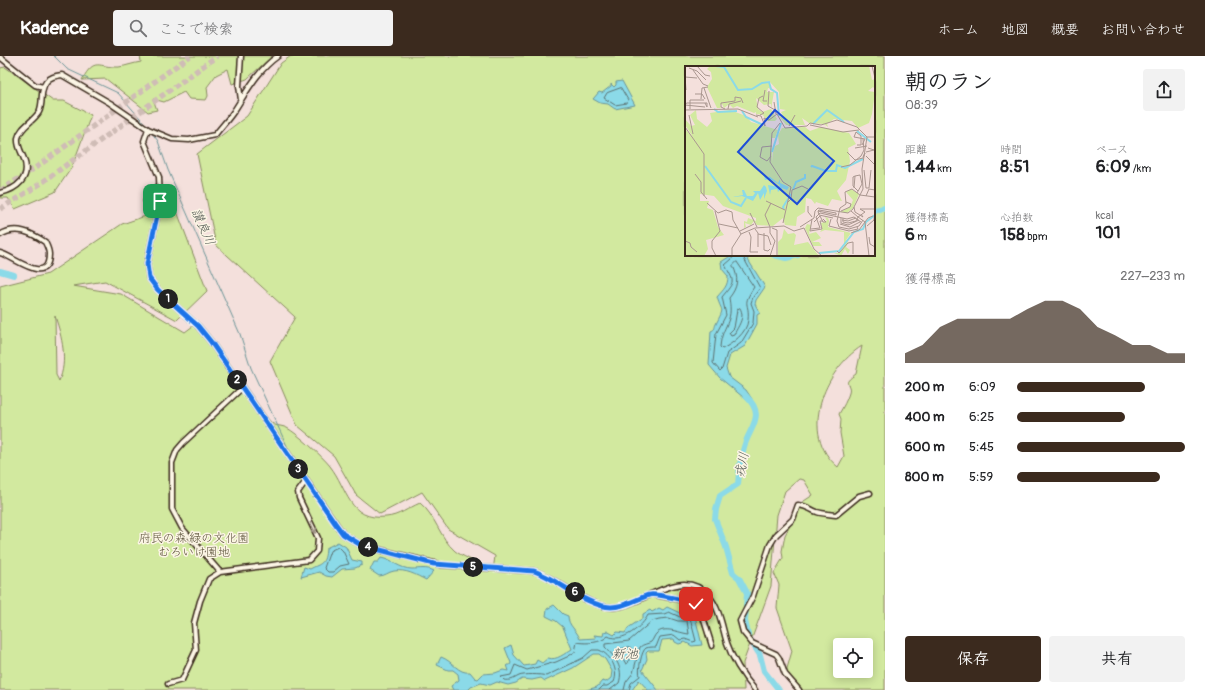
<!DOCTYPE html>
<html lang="ja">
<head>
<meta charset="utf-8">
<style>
  :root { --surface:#fff; --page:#f2f2f2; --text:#202124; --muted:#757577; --accent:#3b2a1e }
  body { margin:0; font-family:Pangolin,"Klee One",sans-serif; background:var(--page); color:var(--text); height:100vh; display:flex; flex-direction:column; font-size:15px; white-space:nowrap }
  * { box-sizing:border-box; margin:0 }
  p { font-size:13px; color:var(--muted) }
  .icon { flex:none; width:22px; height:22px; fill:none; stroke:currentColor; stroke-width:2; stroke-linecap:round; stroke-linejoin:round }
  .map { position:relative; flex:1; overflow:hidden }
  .details { display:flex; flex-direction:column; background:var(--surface); width:320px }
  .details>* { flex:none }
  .controls { position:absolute; left:833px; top:582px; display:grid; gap:8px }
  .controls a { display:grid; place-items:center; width:40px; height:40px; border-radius:4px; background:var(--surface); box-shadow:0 2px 10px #0003; font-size:20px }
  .pin { position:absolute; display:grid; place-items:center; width:34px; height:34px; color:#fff; margin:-17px; border-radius:8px; box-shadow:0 2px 6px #0006 }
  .km { position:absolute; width:20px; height:20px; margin:-10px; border-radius:50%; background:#222; color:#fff; font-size:11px; line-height:20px; text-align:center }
  .round { display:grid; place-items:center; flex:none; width:42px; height:42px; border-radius:4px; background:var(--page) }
  .headline { display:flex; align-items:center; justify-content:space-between; height:68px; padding:0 20px }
  h1 { font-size:22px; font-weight:700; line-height:30px }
  .figures { display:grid; grid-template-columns:repeat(3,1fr); gap:6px; height:68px; padding:4px 20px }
  .figures div { display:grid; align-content:center }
  .figures b { font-size:17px; font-weight:700 }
  .figures small { font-size:11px; font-weight:400 }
  .figures p { font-size:11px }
  .chart { height:112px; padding:8px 20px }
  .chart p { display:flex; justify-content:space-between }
  .chart svg { width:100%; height:72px; margin-top:4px; fill:var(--accent); opacity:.7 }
  .cta { display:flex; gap:8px; margin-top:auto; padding:8px 20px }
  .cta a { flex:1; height:46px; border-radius:4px; background:var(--accent); color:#fff; font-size:16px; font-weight:700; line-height:46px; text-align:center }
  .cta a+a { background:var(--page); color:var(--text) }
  ul { padding:0 20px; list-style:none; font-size:13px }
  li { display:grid; grid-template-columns:64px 48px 1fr; align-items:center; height:30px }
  li i { height:10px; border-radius:5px; background:var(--accent) }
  header { display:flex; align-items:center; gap:24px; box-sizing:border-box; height:56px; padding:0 20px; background:var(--accent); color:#fff }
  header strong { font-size:19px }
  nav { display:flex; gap:22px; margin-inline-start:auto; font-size:14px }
  .search { width:280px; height:36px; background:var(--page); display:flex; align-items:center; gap:10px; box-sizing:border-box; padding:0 14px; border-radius:4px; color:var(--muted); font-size:15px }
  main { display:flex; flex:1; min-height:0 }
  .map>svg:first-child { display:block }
  .green { fill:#d2e99f; stroke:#868a5e; fill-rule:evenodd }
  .water { fill:#8bdae8; stroke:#6b9497 }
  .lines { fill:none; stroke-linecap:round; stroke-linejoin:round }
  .shore { stroke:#5b706f; stroke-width:1 }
  .stream { stroke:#6b9497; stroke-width:1 }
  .river { stroke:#8bdae8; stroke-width:6 }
  .highway-tunnel { stroke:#cfbcb6; stroke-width:5.5; stroke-dasharray:5.5 3; stroke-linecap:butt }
  .minor-casing { stroke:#3b2a1e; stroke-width:7 }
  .minor { stroke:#fcf5e5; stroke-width:4 }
  .oneway { stroke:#9c9082 }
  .route-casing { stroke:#fff; stroke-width:8 }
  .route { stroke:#1a73e8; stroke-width:5 }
  .labels { text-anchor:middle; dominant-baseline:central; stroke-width:3; stroke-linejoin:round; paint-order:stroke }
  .park-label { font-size:12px; fill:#595038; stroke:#fcf5e5 }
  .water-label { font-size:13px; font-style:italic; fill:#4f5650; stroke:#fcf5e5 }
  .inset-river { fill:none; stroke:#8bdae8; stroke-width:2 }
  .inset-road { fill:none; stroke:#aa9790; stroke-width:1 }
  .view { fill:#1d4ed8; fill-opacity:0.15; stroke:#1d4ed8; stroke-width:2 }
  .inset-edge { fill:none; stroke:#3b2a1e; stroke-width:2 }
</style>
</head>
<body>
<header>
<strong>Kadence</strong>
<div class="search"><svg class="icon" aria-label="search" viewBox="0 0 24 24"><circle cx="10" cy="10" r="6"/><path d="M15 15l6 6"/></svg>ここで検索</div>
<nav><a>ホーム</a><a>地図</a><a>概要</a><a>お問い合わせ</a></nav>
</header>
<main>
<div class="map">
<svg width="885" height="634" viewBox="0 0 885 634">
  <rect width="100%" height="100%" fill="#f4e0dc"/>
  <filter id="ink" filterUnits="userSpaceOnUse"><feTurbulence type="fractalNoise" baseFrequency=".025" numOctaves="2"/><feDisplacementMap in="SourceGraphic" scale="8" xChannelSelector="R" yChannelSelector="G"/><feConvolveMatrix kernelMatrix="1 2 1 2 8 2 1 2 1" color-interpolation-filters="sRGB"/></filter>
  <g filter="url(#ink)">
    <path class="green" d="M140,0H272L247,23L232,28L228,13L216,19L207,31L208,40L206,44L189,43L184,36L164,46L153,43L157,54L148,56L106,23L82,24C95,0 98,12 119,11C126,10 134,7 141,6Z
      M291,0H885V634H801L786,616L792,595L777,552L779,529L774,517L783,502L782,495L785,479L799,453L798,449L813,439L804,424L799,423L785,435L777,459L771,530L743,607L744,634H0V230L48,218L122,168L175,150L207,235L177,264L105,225L73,230L121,238L185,276L193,270L207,283L250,347C261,351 265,364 275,369C279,370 283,370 287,372C297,377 323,401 330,410C348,433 348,465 386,461C399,460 408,452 420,447C436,460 439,481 455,495C460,499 476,506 483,510L469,508L470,515H493L495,500L448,473L422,436L380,458L356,439L334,400L297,369L270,305L295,261L216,189L197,98L247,60L281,7ZM686,11H874V199H686ZM55,260C62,281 68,305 59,325L56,319ZM862,290L856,318C840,329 852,326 849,337C847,344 843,351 839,358L841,363L840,377L844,400L838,411C798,378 824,314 862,290ZM840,589H866V615H840Z
      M5,11L53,45H64L91,59L72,111L55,136L15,153L8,142H0V12Z"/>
    <path class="water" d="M622,25L635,49L615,53L608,48L600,47L593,43L599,36L602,37L611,30V28L614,31L616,29V26Z
      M732,199H745L765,231L756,244L755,248L760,257L757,259V268L745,290L730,299L726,312L729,321L746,334L752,343L749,346L720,322L709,309L711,275C716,273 714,272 716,268C725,250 722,258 717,241C724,233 728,230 728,220L722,213L721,206Z
      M338,486L346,491L352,504L362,506V509L355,512L342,513L332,521L326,520L319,516L301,521L304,511L310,513C321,507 325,509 326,492Z
      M381,502C392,504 400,513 412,513C419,513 427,511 434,515L426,524C416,519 406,513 394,515C388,516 385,520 379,520L370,514L374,506H378Z
      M554,549L563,558L568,560C568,570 577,574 580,583L596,582L594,579L603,580L604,576L607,575L614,579L617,576L625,577L628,572L643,562V558L650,554L652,556L659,552L663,554L667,551L680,557L689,552L694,556L702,589L692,590L685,586L679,588L675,586L674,583L662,584L659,595H648L646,597L647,603L642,614L658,634H648L639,624L632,634H586L597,631L602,625L606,626L611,622L612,615L605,603L599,598H594L573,612L545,625L541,622L532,624L522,623L516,627L508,629L497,626L490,629L481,627L471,631L468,634H453L451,630L459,624L458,618L453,614H448L437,609L441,601C453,605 458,618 470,616L475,622L478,623L483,618L495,617L503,614L509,615L507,609H510L511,607L505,592L511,589L514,599L524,610L535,608L537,604L542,607L548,602C557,605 565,597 572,593L563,571L556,565L546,560L547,553Z"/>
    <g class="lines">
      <path class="shore" d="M621,32L628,44L627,47L615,49L604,42L607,37Z
        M733,199L732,203L725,209C734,226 736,224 722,241L726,259L716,278L713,307L720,315L722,313L727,297L741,287L753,267L754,255L751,247L753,241L760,232L742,199
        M737,206L754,231C741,251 750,245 748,264C747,277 732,288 722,293L720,291C722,268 734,268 729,242C738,231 739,222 733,210Z
        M740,252C746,262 737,271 734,279L731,280L729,277L734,272L737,254Z
        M339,491L343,495L349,508L340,510L333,516H328L324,512L330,495Z
        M630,591L632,594L628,607L626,608L618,594Z
        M599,634L603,630H607L614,626C619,614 611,599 599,594H592L583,602L546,620C542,618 523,618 519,620C513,623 511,625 504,624L501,621L511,619L515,609L527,614L556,606L567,601L575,596L577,586C587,588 601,587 608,580C622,588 643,570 648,559L664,558L669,556L680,561L689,558L696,585L693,586L685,583L680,584L674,579L660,581L656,591C653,591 649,591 646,592C641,595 638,615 640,620L631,627L629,634
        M610,634L619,627C624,612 615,601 605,591V588L629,585L652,565L659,563L669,562L678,565H687L689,578C679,577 664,569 656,578C654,580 653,584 651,586C648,588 643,588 640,591L633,617L626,626L624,634"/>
      <path class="stream" d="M54,0L67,13L118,37L147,70
        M152,77L158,85L168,114L240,278L251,312L287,390"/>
      <path class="river" d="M874,154L885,152
        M774,199L786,202L798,199
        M0,215L14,219
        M745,339C767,360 750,370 744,391C740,403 739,415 738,428L720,440L716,453L715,463L726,491L733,517L739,522L747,537L745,565L749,582L760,599L764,615L779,634"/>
      <path class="highway-tunnel" d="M0,135L38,110L190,0
        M0,153L40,128L217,0"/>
      <g class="minor-casing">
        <path id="minor" d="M0,1L35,29L43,31
          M241,44L239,30L241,0
          M148,73L144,85L159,121L160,145L147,208L149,222L158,234L198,270L211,286L343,478L361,489L441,509L534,515C560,523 589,554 616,551C645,548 682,509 709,540C720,553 722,571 727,587C733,605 743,620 755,634
          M0,137C17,133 31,122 24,103C21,95 17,90 18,82C20,71 34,65 39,56C44,46 39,36 46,26C50,21 55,20 62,19L110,47L148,73L172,83L189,84L215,79C221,71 228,64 234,55C247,35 258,14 278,0
          M146,145L159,129
          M0,179C16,169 32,177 45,186C47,190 49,194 49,198C49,232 12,199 0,197
          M220,516L182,472L172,453V407L177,394L183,387L242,332
          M651,538L677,543L696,548L703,561L712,590
          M168,628L182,624L196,594L194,567L200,545L209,523L220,516L309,504L317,495L318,482L299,442L298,436L306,425
          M799,634L785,618L779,602L776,598L752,587L743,576L740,565L753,540L770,489L776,479L793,463L798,449C808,450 809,453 817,456C823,458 830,458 836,459L859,440L870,437"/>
      </g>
      <use href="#minor" class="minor"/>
    </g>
    <defs><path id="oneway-shaft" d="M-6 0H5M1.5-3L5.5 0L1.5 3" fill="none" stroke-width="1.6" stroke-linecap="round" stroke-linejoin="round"/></defs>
    <use class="oneway" href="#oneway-shaft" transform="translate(313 472) rotate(65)"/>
  </g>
  <g class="lines" filter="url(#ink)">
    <g class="route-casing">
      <path id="route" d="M160,145L147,208L149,222L158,234L198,270L211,286L335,467L343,478L361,489L434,508L534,515C558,523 587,551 611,551C626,551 636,543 649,539C655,537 689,545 696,548"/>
    </g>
    <use href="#route" class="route"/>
  </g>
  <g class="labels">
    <g class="park-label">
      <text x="194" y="482">府民の森 緑の文化園<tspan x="194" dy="14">むろいけ園地</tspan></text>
    </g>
    <g class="water-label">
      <text transform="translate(203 171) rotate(66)">讃良川</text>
      <text transform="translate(742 409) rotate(-79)">戎川</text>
      <text x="625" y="598">新池</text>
    </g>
  </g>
  <g transform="translate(685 10)">
    <rect width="190" height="190" fill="#f4e0dc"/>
    <path d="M25,0H184L187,14L190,13V23L188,21L183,25L190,26L187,48L184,57L173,62L167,55L149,53L142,58L143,61L139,58L124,57L117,52L120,59H101L94,50L99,52L96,46L101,44L95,43L94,26L84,15L75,18L84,16L86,23L83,22L82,26H89L86,43L92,53L90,55H82L78,49L71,48V46L69,47L52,40L48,42L44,38L45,41L43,39L39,42L37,38L35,39L36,42H32L22,21L27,13L26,6L22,3ZM71,32L79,39L86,38V43L77,46L73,43ZM11,44L12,53L22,61L27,55L25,47L45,44L61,50L66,56L93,64L90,72H86L88,96V86L90,80L94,78L93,69L97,62L120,61L125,65L136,61L164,67L171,78L163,82L165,95L161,114L152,125L157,135L147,133L143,140L131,136L130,138L126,133L121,132L120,146L112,151L111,160L100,159L98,152L88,160L72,159L69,155L66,159L60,157L61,161L59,162V155L62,156L63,152L71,155V152L38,140L29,130L15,128V135H24L22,142L28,144L33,161L39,169L21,174L23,183L19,190H0V63L8,71L0,59V53L6,60L10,59L5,49ZM166,123L174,128L168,142L162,147L155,146L165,141L168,134L161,126ZM140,151L143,152L144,155L143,161L166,167L161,174L163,176L161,181L165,184L163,188L160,183L156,190L149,187H154L159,181V166L140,164L135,166L137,163L136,157L142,155ZM122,158L126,159L124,168L131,166L136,172L127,176H134L137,180H128L120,162ZM99,163L103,168L109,167L111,169L109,179L123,176L134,190H93V176L97,172Z" fill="#d2e99f" fill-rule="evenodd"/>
    <path d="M79,110L83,113L84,110L93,117L95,113V117L104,121L102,124L97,122V126L96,123L93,126L92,123L86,124L85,129L83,119L94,121L95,119L85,113L80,114ZM79,119L81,121L82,125L79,133V127L75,134L73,127L68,135L57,130L50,131H48L58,129L57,124H59L62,130H68L70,127L68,125H75Z" fill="#8bdae8"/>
    <path class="inset-river" d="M31,0L39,1L53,24L67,23L77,17L84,16L86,23L92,27L94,50M29,43L33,46L52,45M57,45L61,51L78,59M128,58L142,44L159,56M172,65L186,76M87,86L96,57M20,100L46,136L56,140L61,132M126,101L127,100L141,105H151L152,99L160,102L178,93M108,124L111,116L120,112V108M99,143L98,141L106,128M134,187L154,185L169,166L178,163L181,156L190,149"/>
    <path class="inset-road" d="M12,0L20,9L25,10M187,0L190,12M4,2L12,5L21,14M8,4L18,18L23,20M0,10L1,24M0,11L12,12M19,22L26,42M80,24L78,35H82M84,25L83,40L90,44M10,28H17L20,33M16,33L17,22L23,21M89,36L91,48M0,38L2,37H22V41L20,37M0,39L20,41M5,43V34H19M40,43L36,41V37L50,35V31L56,32L58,37M43,43L44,38L56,35M0,44L53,43L73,51M4,49L8,68M71,49L76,50L80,60L79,52L84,54L92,48L100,62L122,60M75,49L79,47L72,41L74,32L78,30M95,57L87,67L85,96L98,116L106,121L98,157M125,59L158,66L174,64M104,60L110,49M122,60L125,57L136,59L152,54L172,61L182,71H190M0,61L19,88V130M169,71L171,66L176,70V79H172M169,71L180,73L177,79M170,82L182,80M162,86L170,94L178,92L180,87L178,91M181,86L189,84L183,82M181,90L190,99M75,91L77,81L87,80M75,91L82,95L86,90M156,101L165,99L176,90L179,84L178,73M179,104L181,122H184L186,104M10,108L16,116V126L22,133M170,110L175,109L177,118L172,127M170,110L168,111V120L173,125M169,122L170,110M181,130L184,123L190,124M81,135L100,144M103,136L106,133L107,124L117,120L123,123M22,137L33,147L41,144L47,146L48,154L56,168M123,140V146L127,151M169,141L170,146L178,151L176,148M134,144L151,147V149L133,145ZM30,145L35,165L27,175V182L31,190M133,145L134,149L148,152M156,145L165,141L166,138L161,136M166,145L173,151L180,146L175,143H190M65,147L72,161M156,152V157L163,159L174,154M158,152V156L163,157L171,155L173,151L180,156L184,190M127,153L125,165L137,163L135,155H138M146,153L144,160L164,165L173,163L172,161M157,154L163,155L171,152M178,154L174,160L164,163L154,161L152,155L155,142L161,138L160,126L167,123L175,129L178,123L177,103L182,71M129,156L135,150L138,156H141L138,153M34,158L53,162M155,158L165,161L175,156M182,160L189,154L190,143M115,161L129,152L130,145L133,142L163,147L168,143L175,129L190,131M87,162L92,164V190M70,163L73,167V181M126,163L135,162L131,151L135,147L162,153L169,151L176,156M55,165L69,158M64,166L66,171L65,186H73M79,167V184L83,185L85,183M166,167L174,164L183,152L188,150M73,168L83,170L86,179M184,171L185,178L190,181M0,175L5,177L6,181L12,186M152,185L154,187L163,177L168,176V188M47,190V182L56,168L70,162L99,160L109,165L119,162L129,183L137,190M69,190H85M85,190L90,175L85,167V161L80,149L86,137"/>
    <path class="view" d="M90,44L149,95L112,138L53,86Z"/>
    <rect width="190" height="190" class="inset-edge"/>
  </g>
</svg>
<div class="controls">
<a><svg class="icon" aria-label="locate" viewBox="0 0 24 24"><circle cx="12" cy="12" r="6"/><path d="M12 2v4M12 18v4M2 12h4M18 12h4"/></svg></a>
</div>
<div class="pin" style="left:160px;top:145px;background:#1e9e55"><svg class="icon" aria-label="arrive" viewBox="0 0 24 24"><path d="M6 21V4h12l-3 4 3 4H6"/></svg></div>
<div class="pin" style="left:696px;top:548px;background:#d93025"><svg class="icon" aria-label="check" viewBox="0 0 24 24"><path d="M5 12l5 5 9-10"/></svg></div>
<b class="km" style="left:168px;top:243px">1</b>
<b class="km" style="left:237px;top:324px">2</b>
<b class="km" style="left:298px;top:413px">3</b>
<b class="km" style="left:368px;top:491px">4</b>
<b class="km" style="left:473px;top:511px">5</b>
<b class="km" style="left:575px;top:536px">6</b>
</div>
<section class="details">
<div class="headline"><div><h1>朝のラン</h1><p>08:39</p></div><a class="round"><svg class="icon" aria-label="share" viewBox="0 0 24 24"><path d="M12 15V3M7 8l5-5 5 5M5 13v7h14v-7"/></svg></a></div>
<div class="figures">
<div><p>距離</p><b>1.44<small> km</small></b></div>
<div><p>時間</p><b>8:51</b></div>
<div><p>ペース</p><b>6:09<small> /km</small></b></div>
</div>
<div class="figures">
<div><p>獲得標高</p><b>6<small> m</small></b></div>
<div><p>心拍数</p><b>158<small> bpm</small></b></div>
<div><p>kcal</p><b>101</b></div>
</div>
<div class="chart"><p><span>獲得標高</span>227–233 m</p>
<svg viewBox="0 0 160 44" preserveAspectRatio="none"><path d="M0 44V38L10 33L20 22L30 17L40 17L50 17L60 17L70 11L80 6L90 6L100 11L110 22L120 27L130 33L140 33L150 38L160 38V44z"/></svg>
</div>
<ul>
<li><b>200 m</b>6:09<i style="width:76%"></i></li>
<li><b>400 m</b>6:25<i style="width:64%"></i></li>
<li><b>600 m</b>5:45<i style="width:100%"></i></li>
<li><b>800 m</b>5:59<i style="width:85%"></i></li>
</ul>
<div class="cta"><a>保存</a><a>共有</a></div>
</section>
</main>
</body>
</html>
